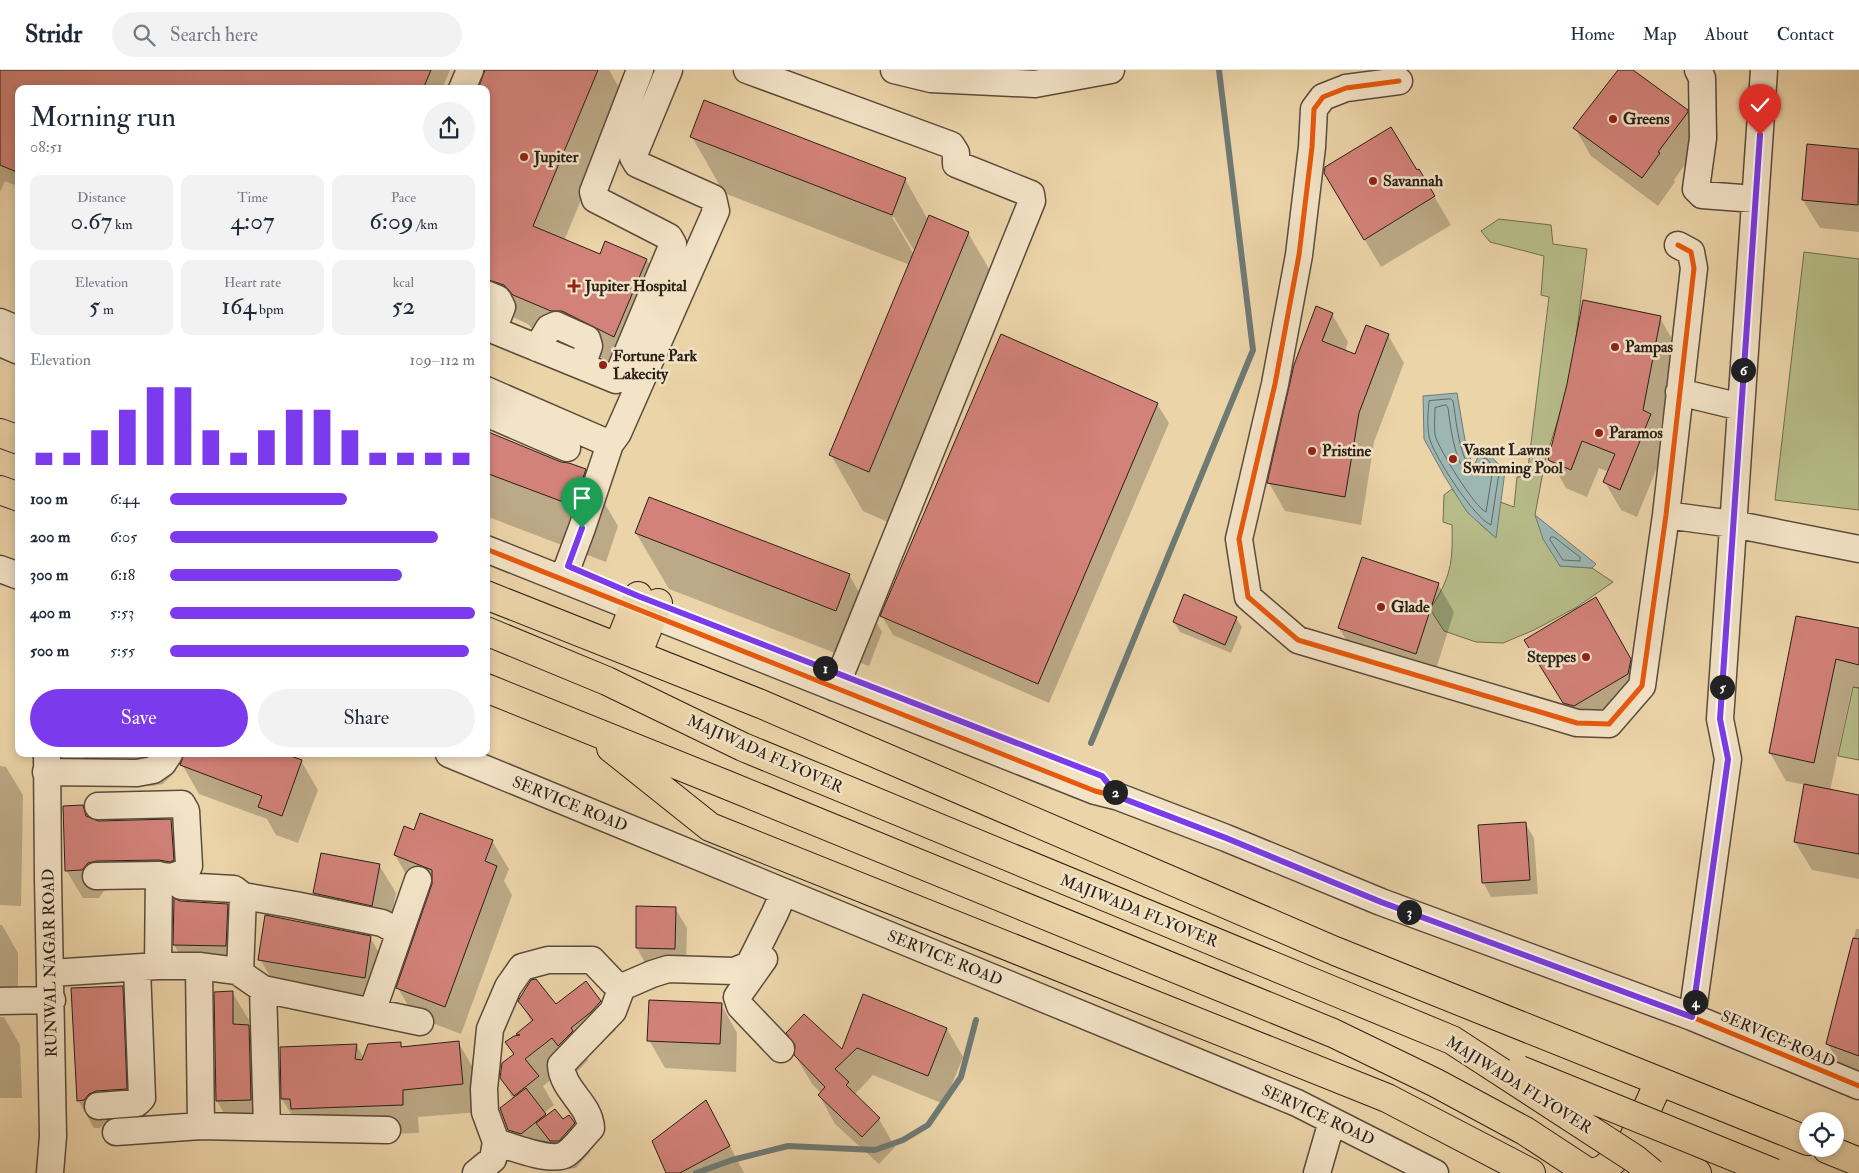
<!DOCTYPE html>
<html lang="en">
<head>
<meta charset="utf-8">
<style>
  :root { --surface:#fff; --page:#f2f2f3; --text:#1f2937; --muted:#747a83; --line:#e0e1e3; --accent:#7c3aed }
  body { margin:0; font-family:"IM FELL Double Pica",serif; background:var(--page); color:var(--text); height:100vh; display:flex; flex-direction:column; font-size:19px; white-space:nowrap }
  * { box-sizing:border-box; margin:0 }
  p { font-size:16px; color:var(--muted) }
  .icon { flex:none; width:28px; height:28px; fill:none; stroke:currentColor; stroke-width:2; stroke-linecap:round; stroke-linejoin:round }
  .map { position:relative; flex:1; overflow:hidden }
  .side { position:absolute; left:15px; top:15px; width:475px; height:672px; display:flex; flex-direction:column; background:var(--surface); border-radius:10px; box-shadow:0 2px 8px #0003 }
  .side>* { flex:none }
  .tools { position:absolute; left:1799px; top:1042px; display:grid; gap:10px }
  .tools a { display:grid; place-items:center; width:45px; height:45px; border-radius:50%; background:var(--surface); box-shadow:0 2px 8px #0003; font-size:25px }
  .pin { position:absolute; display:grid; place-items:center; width:42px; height:42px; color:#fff; margin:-51px -21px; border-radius:50% 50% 50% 0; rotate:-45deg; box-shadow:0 0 5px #0007 }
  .pin .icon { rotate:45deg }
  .km { position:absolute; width:25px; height:25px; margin:-12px; border-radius:50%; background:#222; color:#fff; font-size:14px; line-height:25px; text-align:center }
  .round { display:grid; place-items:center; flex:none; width:52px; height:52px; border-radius:26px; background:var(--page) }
  .head { display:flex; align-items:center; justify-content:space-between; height:85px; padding:0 15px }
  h1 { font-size:28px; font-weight:600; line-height:38px }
  .stats { display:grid; grid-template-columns:repeat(3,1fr); gap:8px; height:85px; padding:5px 15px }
  .stats div { display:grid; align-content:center; border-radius:10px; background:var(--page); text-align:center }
  .stats b { font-size:25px; font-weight:600 }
  .stats small { font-size:14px; font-weight:400 }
  .stats p { font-size:14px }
  .chart { height:140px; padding:10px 15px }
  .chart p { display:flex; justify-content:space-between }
  .chart svg { width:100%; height:90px; margin-top:5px; stroke:var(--accent); stroke-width:6 }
  .button { display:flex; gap:10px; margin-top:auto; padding:10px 15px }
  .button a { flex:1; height:58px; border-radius:30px; background:var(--accent); color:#fff; font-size:20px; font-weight:600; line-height:58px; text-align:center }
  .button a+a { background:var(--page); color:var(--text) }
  ul { padding:0 15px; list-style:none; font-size:16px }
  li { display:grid; grid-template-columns:80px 60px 1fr; align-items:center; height:38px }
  li i { height:12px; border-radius:6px; background:var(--accent) }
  header { display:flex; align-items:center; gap:30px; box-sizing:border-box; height:70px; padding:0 25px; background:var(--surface); border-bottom:1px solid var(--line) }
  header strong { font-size:24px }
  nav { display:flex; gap:28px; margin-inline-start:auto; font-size:18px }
  .search { width:350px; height:45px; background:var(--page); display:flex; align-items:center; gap:12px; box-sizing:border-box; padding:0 18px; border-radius:28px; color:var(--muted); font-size:19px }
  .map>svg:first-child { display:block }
  .green { fill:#b7bd89; stroke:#706e50 }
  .water { fill:#9cb6b2; stroke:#6e7a74 }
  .shadow { fill:#0003; fill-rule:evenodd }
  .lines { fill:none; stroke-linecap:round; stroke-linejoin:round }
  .shore { stroke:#626a64; stroke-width:1 }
  .stream { stroke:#6e7a74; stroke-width:6 }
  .building { fill:#d38279; stroke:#291f16 }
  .minor-casing { stroke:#5a4c3b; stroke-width:29 }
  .highway-casing { stroke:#291f16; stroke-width:30 }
  .minor { stroke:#f3e3c7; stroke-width:26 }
  .highway { stroke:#ecd4a9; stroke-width:28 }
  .highway-bridge-casing { stroke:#291f16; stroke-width:30; stroke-linecap:butt }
  .highway-bridge { stroke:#ecd4a9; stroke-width:28 }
  .cycleway-casing { stroke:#f3e3c7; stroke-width:8 }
  .cycleway { stroke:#e8590c; stroke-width:5 }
  .route-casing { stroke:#fff; stroke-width:10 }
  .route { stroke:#7c3aed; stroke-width:6 }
  .poi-dot { fill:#8f2418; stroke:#f3e3c7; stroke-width:2 }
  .labels { text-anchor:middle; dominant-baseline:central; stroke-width:5; stroke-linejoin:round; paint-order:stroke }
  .poi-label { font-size:16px; font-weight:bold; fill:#291f16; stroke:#f3e3c7; text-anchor:start }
  .street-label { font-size:16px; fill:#291f16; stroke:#f3e3c7 }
</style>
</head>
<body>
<header>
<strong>Stridr</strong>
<div class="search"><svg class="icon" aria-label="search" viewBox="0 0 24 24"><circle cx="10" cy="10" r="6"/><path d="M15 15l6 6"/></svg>Search here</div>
<nav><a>Home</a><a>Map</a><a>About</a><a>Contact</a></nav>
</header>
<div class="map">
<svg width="1859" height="1103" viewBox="0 0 1859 1103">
  <rect width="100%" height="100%" fill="#ecd4a9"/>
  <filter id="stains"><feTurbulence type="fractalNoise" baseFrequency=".004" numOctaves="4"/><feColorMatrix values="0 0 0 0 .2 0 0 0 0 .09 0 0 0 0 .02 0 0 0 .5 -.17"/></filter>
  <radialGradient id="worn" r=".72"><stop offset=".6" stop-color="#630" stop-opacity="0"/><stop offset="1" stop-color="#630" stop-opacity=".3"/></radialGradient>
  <path class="green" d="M1499,149L1551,155L1553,174L1587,179L1571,308L1545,391L1535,445L1560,496L1592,498L1613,512L1577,537L1534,560L1503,573L1476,572L1444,561L1430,539C1451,507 1453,493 1452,455L1443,452L1444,425L1452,419L1481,455L1495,467L1500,432L1514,437L1517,407L1527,406L1549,227L1541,225L1544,186L1490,172L1481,161Z
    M1804,182L1859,189V440L1775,430Z
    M1853,617L1859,618V690L1838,686Z"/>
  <path class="water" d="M1457,323L1467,382L1474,395L1483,378L1505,401L1496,468L1467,442L1445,407L1424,369L1423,326Z
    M1535,445L1596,494L1592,498L1560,496L1543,469Z"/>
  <path class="shadow" d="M0,0H450L442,19H19V117L5,111L0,122Z
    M486,0H609L624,26L564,171L600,186L647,190L669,228L636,305L585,279H574L536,263L528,254L515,248L486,243Z
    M1619,0H1631L1687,41L1703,69L1674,110L1675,112L1658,136L1591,86L1575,58Z
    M692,67L905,109L928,150L968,163L1001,219L901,458L863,441L831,385L910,195L724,123ZM892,147H894L918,187L916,188Z
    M1808,76L1859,80V162L1820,158L1803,130Z
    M1419,101L1451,155L1381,197L1325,103Z
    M1332,244L1348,272L1345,282L1356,286L1388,265L1404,293L1374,372L1361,455L1285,441L1269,413L1295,296Z
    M1660,248L1676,276L1660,361L1667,373L1637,447L1621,440L1605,412L1609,402L1599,398L1587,427L1566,418L1550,390Z
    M1157,334L1169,353L1049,633L893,565L882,546Z
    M486,363L561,393L585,400L618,456L606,492L486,446Z
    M636,463L849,505L882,562L869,596L669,519Z
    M1438,514L1454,542L1432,612L1356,586L1339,558Z
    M1236,548L1242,557L1231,583L1180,562L1174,552Z
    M1797,548L1859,560V619L1852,617L1830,721L1859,726V809L1812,800L1795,772L1806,715L1786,711L1770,683Z
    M1612,557L1646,618L1580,661L1525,571Z
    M84,684H177L176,701L163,714L152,716L100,715L83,687Z
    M188,684H281L301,691L318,720L298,773L276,765L267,749L199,724L183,696Z
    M0,696L6,697L23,725L21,836L0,835Z
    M82,737L90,749L98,752L171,751L187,779L176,818L112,819L104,821L99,828H83L66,800Z
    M1525,753L1534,768L1538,824L1491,827L1483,812Z
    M415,761L492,771L509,799L504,811L512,825L461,964L414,946L398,918L431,821L411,813L395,785Z
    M379,795L396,823L388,863L330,851L314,823Z
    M227,835L243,863L242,904L191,903L174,875Z
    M638,837L675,838L687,858L686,898H648L637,878Z
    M0,855H2L18,883V941H0Z
    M1856,859H1859V1023L1855,1021L1828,974Z
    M370,867L386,895L381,935L276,917L260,889Z
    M122,917L138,945L142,1047L113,1049L105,1052L100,1058H94L78,1030Z
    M232,922L249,950V957L265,984L267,1058L233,1059L217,1031Z
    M520,931L555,936L600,931L616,960L586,986L588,990L575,1004L569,996L543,1016L554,1035L544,1043L547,1047L574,1054L590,1082L576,1098L569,1099L554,1081L525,1088L509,1060L513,1029L501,1008L514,985L507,973L519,966L518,964L532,953Z
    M721,934L737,963L736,1002L665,998L649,970Z
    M0,947H4L20,975L22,1028H0Z
    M947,959L963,987L944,1034L873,1005L855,1024L879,1049L895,1077L879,1094L835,1054L819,1025L821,1023L812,1014L795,985L796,978L788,963L842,981Z
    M458,972L475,1001L479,1042L418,1047L419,1063L308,1067L299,1057L282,1029L356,975L364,988L400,974L403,978Z
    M721,1059L744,1103H667Z"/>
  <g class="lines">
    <path class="shore" d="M1451,329L1453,331C1456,347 1459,391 1473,399L1477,398L1483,389L1486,388L1499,403L1491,455C1475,449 1432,384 1429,366C1427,356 1428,342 1429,331Z
      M1446,335L1448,338C1450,352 1455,403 1473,405C1479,406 1482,402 1487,399L1492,405L1486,442C1475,438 1438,378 1435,365C1434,357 1435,346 1435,338Z
      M1551,467H1554L1580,487V491L1563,490L1550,470Z"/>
    <path class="stream" d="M1091,673L1253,280L1219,0
      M696,1103L732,1090L788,1076L875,1080L903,1070L928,1055L961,1007L976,950"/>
  </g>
  <path class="building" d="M0,0H431L423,19H19V103L0,95Z
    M485,0H598L533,156L600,184L605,171L647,189L614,267L562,241H551L513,225L504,215L486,209V19H478Z
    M1618,0H1633L1688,40V42L1658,82L1660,83L1642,108L1573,58Z
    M704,30L906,108L892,145L690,67Z
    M1391,57L1417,100L1419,99L1435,126L1364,170L1324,103L1325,97Z
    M1807,74L1859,79L1858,135L1802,130Z
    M929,145L969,162L869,402L829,385Z
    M1583,230L1661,246L1643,340L1651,344L1620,420L1603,412L1615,384L1582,371L1571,400L1548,390L1567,314Z
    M1316,236L1333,243L1322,271L1355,284L1366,255L1389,264L1359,343L1345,427L1267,413L1294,295Z
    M1001,264L1158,333L1038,614L880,546Z
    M486,361L561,392L569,393L586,399L574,436L486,403Z
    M649,427L850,504L836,541L635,463Z
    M1362,487L1439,513L1416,584L1338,558Z
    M1184,524L1237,547L1225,575L1173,552Z
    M1596,527L1631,589L1628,604L1574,636L1563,633L1524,570Z
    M1796,546L1859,558V595L1836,589L1814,693L1769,683Z
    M184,684H285L302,690L282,746L258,737L262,726L180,695Z
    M1804,714L1859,725V784L1794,772Z
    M83,735L86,746L98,751L171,749L174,790L170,792L159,790L96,791L88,793L82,800L65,801L63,736Z
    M420,743L493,770L485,791L497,796L445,937L396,918L432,814V800L394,785L404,756L414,760Z
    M1526,752L1530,810L1482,813L1478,755Z
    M321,783L380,794L372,836L313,823Z
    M174,828L180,831L228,834L226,876L173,875Z
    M636,836L676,837L675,879L636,878Z
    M265,845L371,866L365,908L258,890Z
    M1853,868L1859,869V986L1826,974Z
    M536,909L556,934L586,911L601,931L591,942L571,958L573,961L558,976L552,968L525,989L539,1006L514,1026L500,1008L502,993L514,984L505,972L514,966L520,965L516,964L533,950L518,931L531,910Z
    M123,916L127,1019L96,1021L89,1024L84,1030L77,1031L71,918Z
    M233,921V954L249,955L251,1030L216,1031L214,922Z
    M863,924L947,958L928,1006L857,978L835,999L849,1012L846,1015L880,1048L862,1067L818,1025L825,1017L794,985L795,975L786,963L804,944L842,979Z
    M649,930L722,933L720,974L647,971Z
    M459,971L463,1014L403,1020V1035L291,1039L290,1029H281L280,977L357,974L355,989L362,990L368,974L401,972V977Z
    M526,1018L546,1044L521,1064L508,1060L500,1038Z
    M706,1030L730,1076L680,1103H666L652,1071Z
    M555,1039L563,1049L569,1045L575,1053L559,1071H550L536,1053Z"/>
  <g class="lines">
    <g class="minor-casing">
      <path id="minor" d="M747,0L951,75L956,83V94L1031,124L1032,131L835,618
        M894,0L931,9L1035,14L1111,0
        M1698,0L1702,8L1703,68L1696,119L1702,125L1755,129
        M1399,11L1346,18L1323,27L1314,39L1312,77L1299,185L1275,314L1239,469L1248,527L1298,570L1577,653L1609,654L1642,616L1666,445L1694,198L1691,182L1678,175
        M462,19L470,0
        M486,224L498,229L502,237L493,260
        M0,252L19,260
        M486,257L616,310L673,174L669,167L595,129L593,122L640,0
        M0,273L19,281
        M537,278L549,258L556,255L587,269L589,276L582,296
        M486,320L610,374
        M1679,322L1741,337
        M486,343L567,378
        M1666,445L1733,454L1859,479
        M486,479L1095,721L1119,727L1226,768L1381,832L1692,947L1859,1016
        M0,499L19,506
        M563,509L582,458L610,374L618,363L716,141L713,128L637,94L633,87L669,0
        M47,684L48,808L53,1066L50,1103
        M449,684L1297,1033L1435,1103
        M46,702L137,703L153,700L163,693L169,684
        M98,736L182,734L186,741L189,796L186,802L171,807
        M96,806L159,805L158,896
        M164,806L171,807L181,816L234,819L243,826L240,903
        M243,826L295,835L382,853L399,862
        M764,889L737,927L740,936L781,979
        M199,896L201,1056
        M51,903L158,896H199L237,901L263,919L420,952
        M263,919L267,1057
        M0,931L52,930
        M372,942L418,810
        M1692,947L1728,689L1720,649L1764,0
        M98,1036L137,1033L142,1028L137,898
        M116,1062L201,1056L387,1060
        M496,1072C511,1077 553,1093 566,1084C575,1078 583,1066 591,1058C590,1034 562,1020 561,995L613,941L622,917
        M476,1103L493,1089L496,1072L485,1042L484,1019L490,959L508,917L522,897L548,890H592L613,912L622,917L652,904L668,899L734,901L749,895L775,843L784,822
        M1317,1103L1332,1051"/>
    </g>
    <g class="highway-casing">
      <path id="highway" d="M0,363L19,370
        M0,420L19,427
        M486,525L761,634L1335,881L1808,1071
        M486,561L607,611L743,677L1348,927
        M618,577L638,526
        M637,585L658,533
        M486,618L727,715L1333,963L1436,1013L1525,1061L1589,1103
        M611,678L710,757L1387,1028L1531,1103
        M1631,1074L1697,1103
        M1827,1079L1859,1092
        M1593,1103L1604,1099L1631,1074L1659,1012"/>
    </g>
    <use href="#minor" class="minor"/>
    <use href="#highway" class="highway"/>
    <g class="highway-bridge-casing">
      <path id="highway-bridge" d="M1348,927L1452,970L1635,1089L1652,1103
        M1520,1000L1774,1103"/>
    </g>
    <use href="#highway-bridge" class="highway-bridge"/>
    <g class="cycleway-casing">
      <path id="cycleway" d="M1399,11L1346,18L1323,27L1314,39L1312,77L1299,185L1275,314L1239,469L1248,527L1298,570L1577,653L1609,654L1642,616L1666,445L1694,198L1691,182L1678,175
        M486,479L1095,721L1119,727L1226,768L1381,832L1692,947L1859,1016"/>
    </g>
    <use href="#cycleway" class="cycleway"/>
  </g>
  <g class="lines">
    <g class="route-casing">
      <path id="route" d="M582,458L568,496L638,526L1102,706L1119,727L1226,768L1381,832L1692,947L1728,689L1720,649L1760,65"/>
    </g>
    <use href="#route" class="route"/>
  </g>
  <g class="poi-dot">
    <circle cx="1613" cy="49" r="5"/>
    <circle cx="524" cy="87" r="5"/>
    <circle cx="1373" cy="111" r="5"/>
    <path d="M571.5 208.5h5v5h5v5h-5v5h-5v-5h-5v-5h5z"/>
    <circle cx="1615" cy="277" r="5"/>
    <circle cx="603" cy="295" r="5"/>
    <circle cx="1599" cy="363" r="5"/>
    <circle cx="1312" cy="381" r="5"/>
    <circle cx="1453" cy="389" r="5"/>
    <circle cx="1381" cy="537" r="5"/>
    <circle cx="1586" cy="587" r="5"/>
  </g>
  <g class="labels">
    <g class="poi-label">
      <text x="1623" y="49">Greens</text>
      <text x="534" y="87">Jupiter</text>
      <text x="1383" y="111">Savannah</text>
      <text x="585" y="216">Jupiter Hospital</text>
      <text x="1625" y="277">Pampas</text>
      <text x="613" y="286">Fortune Park<tspan x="613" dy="18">Lakecity</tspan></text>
      <text x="1609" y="363">Paramos</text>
      <text x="1463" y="380">Vasant Lawns<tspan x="1463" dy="18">Swimming Pool</tspan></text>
      <text x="1322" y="381">Pristine</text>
      <text x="1391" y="537">Glade</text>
      <text x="1576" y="587" text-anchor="end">Steppes</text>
    </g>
    <g class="street-label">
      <text transform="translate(765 684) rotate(24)">MAJIWADA FLYOVER</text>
      <text transform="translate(570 734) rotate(22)">SERVICE ROAD</text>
      <text transform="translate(1139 841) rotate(22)">MAJIWADA FLYOVER</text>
      <text transform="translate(945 888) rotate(22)">SERVICE ROAD</text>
      <text transform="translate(50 893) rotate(-91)">RUNWAL NAGAR ROAD</text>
      <text transform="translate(1778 969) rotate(23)">SERVICE ROAD</text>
      <text transform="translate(1519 1015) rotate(32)">MAJIWADA FLYOVER</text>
      <text transform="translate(1318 1045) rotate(25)">SERVICE ROAD</text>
    </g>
  </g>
  <rect width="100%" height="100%" filter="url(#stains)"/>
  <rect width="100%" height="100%" fill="url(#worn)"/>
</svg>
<div class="tools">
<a><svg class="icon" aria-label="locate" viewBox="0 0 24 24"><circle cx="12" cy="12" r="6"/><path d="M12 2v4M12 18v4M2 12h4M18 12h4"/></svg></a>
</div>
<div class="pin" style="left:582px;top:458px;background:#1e9e55"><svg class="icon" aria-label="arrive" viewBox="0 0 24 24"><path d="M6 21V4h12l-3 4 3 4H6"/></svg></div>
<div class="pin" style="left:1760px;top:65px;background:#d93025"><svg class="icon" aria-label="check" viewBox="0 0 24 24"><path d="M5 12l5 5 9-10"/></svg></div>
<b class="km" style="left:825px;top:598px">1</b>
<b class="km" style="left:1115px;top:722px">2</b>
<b class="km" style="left:1409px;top:842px">3</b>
<b class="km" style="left:1695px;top:932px">4</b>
<b class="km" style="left:1722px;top:617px">5</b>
<b class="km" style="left:1743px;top:300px">6</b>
<section class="side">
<div class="head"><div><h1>Morning run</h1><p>08:51</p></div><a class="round"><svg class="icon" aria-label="share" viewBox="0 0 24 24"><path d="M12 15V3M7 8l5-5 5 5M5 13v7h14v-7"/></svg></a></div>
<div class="stats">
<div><p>Distance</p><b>0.67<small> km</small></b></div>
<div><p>Time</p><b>4:07</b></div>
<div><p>Pace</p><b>6:09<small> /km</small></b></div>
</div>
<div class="stats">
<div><p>Elevation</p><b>5<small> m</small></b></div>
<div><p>Heart rate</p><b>164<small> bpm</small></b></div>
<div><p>kcal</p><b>52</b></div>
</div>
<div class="chart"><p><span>Elevation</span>109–112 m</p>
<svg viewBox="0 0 160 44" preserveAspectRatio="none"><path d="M5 44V38M15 44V38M25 44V27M35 44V17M45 44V6M55 44V6M65 44V27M75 44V38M85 44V27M95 44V17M105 44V17M115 44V27M125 44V38M135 44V38M145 44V38M155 44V38"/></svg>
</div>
<ul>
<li><b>100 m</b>6:44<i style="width:58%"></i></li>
<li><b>200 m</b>6:05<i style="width:88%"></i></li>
<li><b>300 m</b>6:18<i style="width:76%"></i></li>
<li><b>400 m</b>5:53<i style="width:100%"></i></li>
<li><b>500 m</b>5:55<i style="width:98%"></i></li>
</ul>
<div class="button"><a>Save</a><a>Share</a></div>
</section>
</div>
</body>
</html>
